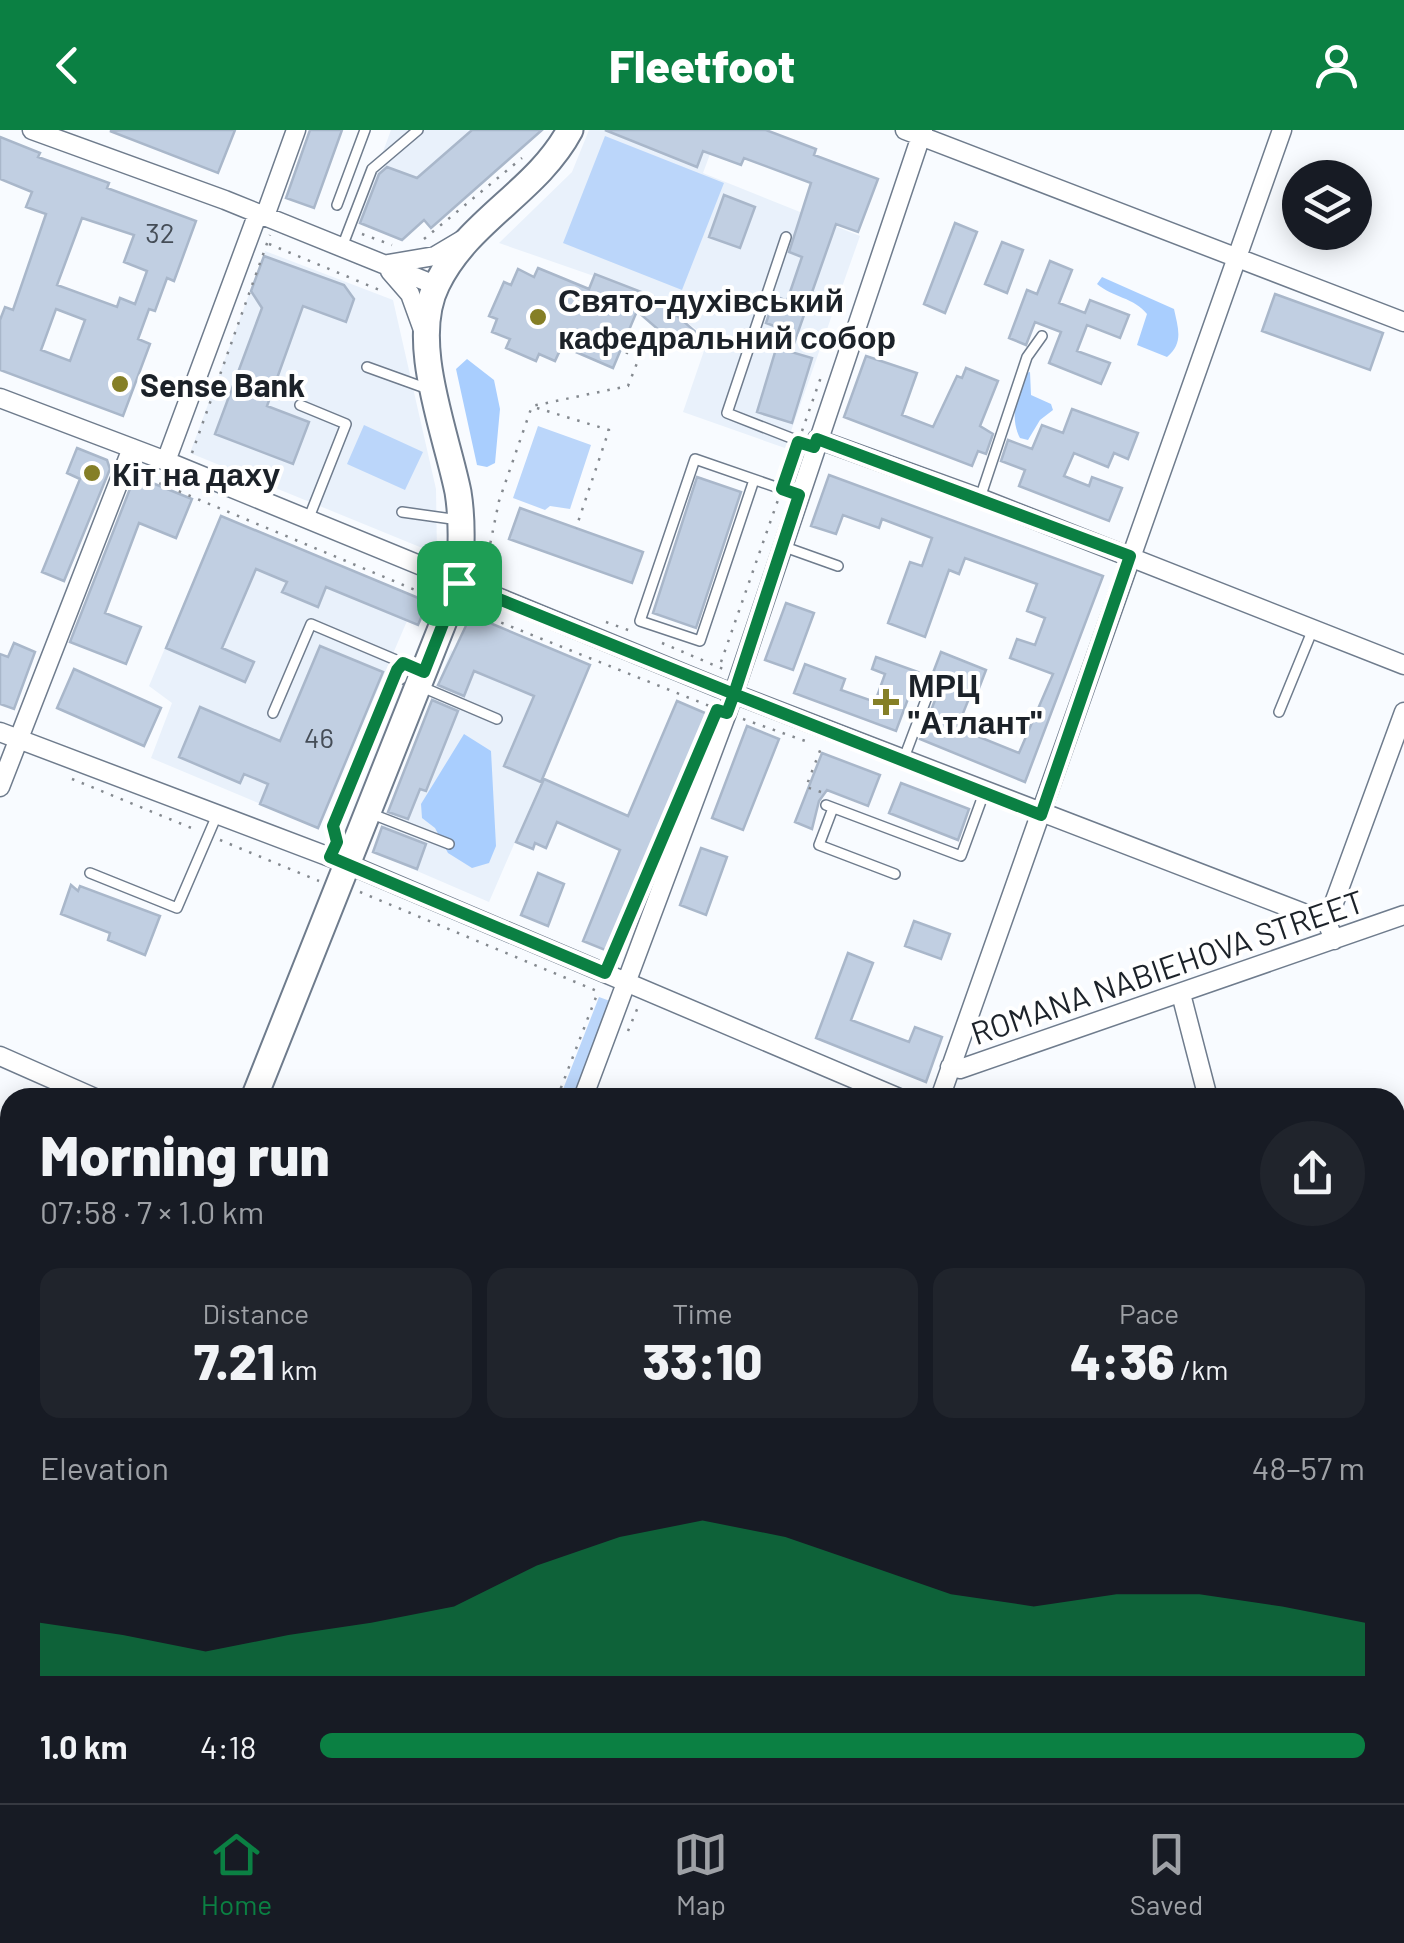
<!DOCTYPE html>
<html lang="en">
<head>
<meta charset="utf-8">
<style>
  :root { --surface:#171b24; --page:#20242c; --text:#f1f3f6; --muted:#9ea1a6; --line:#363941; --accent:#0b8043 }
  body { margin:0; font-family:Barlow,sans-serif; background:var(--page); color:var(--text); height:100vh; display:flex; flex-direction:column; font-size:38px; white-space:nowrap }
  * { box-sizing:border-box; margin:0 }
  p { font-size:32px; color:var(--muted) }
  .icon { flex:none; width:55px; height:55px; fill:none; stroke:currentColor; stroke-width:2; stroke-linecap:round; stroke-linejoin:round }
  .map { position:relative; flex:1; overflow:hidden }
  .sheet { position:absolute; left:0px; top:958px; width:1405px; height:718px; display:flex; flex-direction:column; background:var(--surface); border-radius:30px 30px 0 0; box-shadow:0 5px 25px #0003 }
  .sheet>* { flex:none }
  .controls { position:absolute; left:1282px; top:30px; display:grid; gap:20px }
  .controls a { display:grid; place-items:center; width:90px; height:90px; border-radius:50%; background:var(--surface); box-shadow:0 5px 25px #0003; font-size:50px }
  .pin { position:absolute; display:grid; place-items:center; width:85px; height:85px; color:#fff; margin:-42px; border-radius:20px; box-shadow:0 5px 15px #0006 }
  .round { display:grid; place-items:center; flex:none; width:105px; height:105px; border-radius:52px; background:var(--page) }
  .summary { display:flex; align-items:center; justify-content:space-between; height:170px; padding:0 40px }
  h1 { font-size:55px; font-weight:800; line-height:75px }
  .figures { display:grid; grid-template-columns:repeat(3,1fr); gap:15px; height:170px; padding:10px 40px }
  .figures div { display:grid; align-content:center; border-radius:20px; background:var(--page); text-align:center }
  .figures b { font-size:50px; font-weight:800 }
  .figures small { font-size:28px; font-weight:400 }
  .figures p { font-size:28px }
  .chart { height:280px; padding:20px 40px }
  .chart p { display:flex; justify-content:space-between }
  .chart svg { width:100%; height:180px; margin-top:10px; fill:var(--accent); opacity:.7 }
  ul { padding:0 40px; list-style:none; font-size:32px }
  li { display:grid; grid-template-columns:160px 120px 1fr; align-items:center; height:75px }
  li i { height:25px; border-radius:12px; background:var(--accent) }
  header { display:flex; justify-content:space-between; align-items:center; height:130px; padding:0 40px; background:var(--accent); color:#fff; font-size:45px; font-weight:800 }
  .menu { display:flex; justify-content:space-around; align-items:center; height:140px; border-top:2px solid var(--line); background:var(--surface); font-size:28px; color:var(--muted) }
  .menu a { display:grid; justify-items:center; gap:5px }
  .menu .current { color:var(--accent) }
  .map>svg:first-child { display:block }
  .built { fill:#e9f1fb }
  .green { fill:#bbd6fa }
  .forest { fill:#a9cefe }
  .building { fill:#c1cfe2; stroke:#a9b7ca; stroke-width:2.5; fill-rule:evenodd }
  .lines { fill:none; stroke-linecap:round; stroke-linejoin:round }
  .lane-casing { stroke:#6f7c8d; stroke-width:12 }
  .street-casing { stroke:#6f7c8d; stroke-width:21 }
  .secondary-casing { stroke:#6f7c8d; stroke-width:29 }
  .path { stroke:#84898f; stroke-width:2.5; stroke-dasharray:2.5 8; stroke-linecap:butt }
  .lane { stroke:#fff; stroke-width:9 }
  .street { stroke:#fff; stroke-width:18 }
  .secondary { stroke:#fff; stroke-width:25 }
  .route-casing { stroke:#fff; stroke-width:20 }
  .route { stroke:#0b8043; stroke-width:12 }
  .poi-dot { fill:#857f26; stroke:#fff; stroke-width:4 }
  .labels { text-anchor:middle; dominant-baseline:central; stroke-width:8; stroke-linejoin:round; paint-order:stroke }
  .number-label { font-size:28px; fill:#454d57 }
  .poi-label { font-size:32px; font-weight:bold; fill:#1c2229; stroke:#fff; text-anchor:start }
  .street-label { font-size:32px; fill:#1c2229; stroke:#fff }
</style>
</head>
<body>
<header><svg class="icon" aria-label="back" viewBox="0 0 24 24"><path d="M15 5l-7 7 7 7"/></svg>Fleetfoot<svg class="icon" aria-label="person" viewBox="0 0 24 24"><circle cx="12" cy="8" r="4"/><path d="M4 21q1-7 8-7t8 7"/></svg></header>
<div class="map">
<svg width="1404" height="1673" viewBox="0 0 1404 1673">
  <rect width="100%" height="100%" fill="#f8fbff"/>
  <path class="built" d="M391,0H542L431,98L424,91L402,110L357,92Z
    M589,0H719L703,43L860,106L785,318L683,282L708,209L657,168L499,113L572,42Z
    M265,121L393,170L436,359L437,424L190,323Z
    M221,385L428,472L418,495L407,491L318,698L151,628L172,573L149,556Z
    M451,520L478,531L474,541L534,566L505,636L541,652L489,772L373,722Z"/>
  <path class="green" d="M605,6L724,53L682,160L563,113Z
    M364,295L423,322L405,360L347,334Z
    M538,296L591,315L570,379L550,376L545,380L513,368Z
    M599,867L610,871L573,967H560Z"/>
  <path class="forest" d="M1102,147L1174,179C1178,198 1184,213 1167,227L1137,215L1147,184C1135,168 1112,167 1097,154Z
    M467,229L494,250L500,279L495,333L487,337L477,335L456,239Z
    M1030,242L1031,265L1051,274L1053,280L1040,290L1028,310L1020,308C1009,288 1017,262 1026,243Z
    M464,604L491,621L496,716L489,733L472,738L448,723L435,698L422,688L421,674Z
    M1395,1248L1404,1260V1404L1395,1396Z
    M1404,1424V1537L1395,1534V1426Z
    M255,1665H466V1670L256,1673Z"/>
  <path class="building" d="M123,0H235L218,43L110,1Z
    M310,0H342L314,78L286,68Z
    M472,0H542L431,98L424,90L402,110L360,93L379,44L387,37L417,48Z
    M605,0H766L816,19L814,25L878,49L858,102L836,94L791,222L812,228L792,293L757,282L782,199L766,193L775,166L787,171L802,127L789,122L811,53L744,28L741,35L703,21L697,37Z
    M0,7L40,23L38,27L109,53L107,58L196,91L174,151L167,148L155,181L149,179L138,209L150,214L123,286L0,240V190L5,177L13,180L46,84L26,77L32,62L0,49ZM82,88L134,105L124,132L147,141L135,174L120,168L117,177L57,155ZM56,179L85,190L70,231L41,220Z
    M724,65L755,77L740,118L709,107Z
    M955,93L977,102L945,183L924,174Z
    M1002,112L1023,120L1007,163L985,154Z
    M264,126L344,155L354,169L346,192L303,176L267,276L309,292L293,334L215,304L262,178L251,161Z
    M1050,131L1072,140L1059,173L1085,183L1090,170L1129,185L1120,208L1087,195L1077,221L1110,233L1101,254L1049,233L1061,202L1035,192L1026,215L1009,208L1027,160L1037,164Z
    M538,138L589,159L595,144L657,168L698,204L683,221L637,181L613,238L562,216L555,231L539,224L536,231L506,218L510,209L492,202L497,189L489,186L504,152L511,155L518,139L534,147Z
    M1275,164L1383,203L1370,240L1262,201Z
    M866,226L917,243L902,285L933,297L957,246L962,248L966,238L998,251L980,296L993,304L986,324L978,321L972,336L844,287Z
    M1072,279L1138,303L1128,329L1114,323L1108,337L1074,323L1064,346L1089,356L1092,347L1122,358L1109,391L1019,356L1025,340L1001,331L1008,310L1032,319L1042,295L1063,303Z
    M77,318L107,330L110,339L64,451L42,442L80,349L67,343Z
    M829,345L1103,446L1025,652L920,609L942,552L931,548L941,522L986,540L979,558L974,556L957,598L1019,623L1053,544L1010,528L1017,509L1035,515L1045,488L1027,481L1037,454L965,428L959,444L949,440L925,507L888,493L910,432L922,436L932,408L882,389L879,398L843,385L836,404L811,396Z
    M135,346L192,369L176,408L139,393L105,483L141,497L126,534L70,512Z
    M697,347L741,362L696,498L653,483Z
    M520,378L643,422L632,453L509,409Z
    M221,386L428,472L418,495L326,457L318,477L282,462L287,452L256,439L222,518L254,532L245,552L166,518Z
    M786,473L814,483L793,540L765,530Z
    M471,485L590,535L541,652L504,636L534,566L474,541L464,566L438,555Z
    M14,513L35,522L14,579L0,574V524L8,527Z
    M320,516L383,542L318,698L260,674L268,654L244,644L240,653L179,627L200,577L280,611Z
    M876,527L918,542L896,601L794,563L805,534L845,549L841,560L875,572L885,544L872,539Z
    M74,539L161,578L144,616L57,578Z
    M432,570L458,581L426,661L420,659L408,689L388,682Z
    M677,571L712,586L610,822L583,811L620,720L557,692L546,718L535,713L533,719L516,712L544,649L628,686Z
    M747,596L779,609L743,700L712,688Z
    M822,623L880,645L868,676L827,660L819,671L812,699L795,692Z
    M901,653L969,679L958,710L889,683Z
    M382,697L426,714L417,739L373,722Z
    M701,718L727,727L706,785L680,775Z
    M538,743L564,754L548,796L521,785Z
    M71,755L78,761L80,756L160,786L145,825L108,810L110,803L61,784Z
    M914,791L950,804L941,829L905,816Z
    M848,823L873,833L851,890L909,912L915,897L942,907L926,952L816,908Z"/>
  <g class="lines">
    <g class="lane-casing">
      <path id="lane" d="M337,75L365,0
        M786,107L727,283L814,317
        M342,117L372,39L418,0
        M367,237L428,259
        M300,275L346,294L308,390
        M754,350L700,511L640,491L695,329L799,365
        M980,368L1027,227L1042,206
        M402,382L459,390
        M782,416L838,436
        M401,549L407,534
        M422,557L497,589
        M1279,582L1313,499
        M273,583L311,494L422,541
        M904,628L930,559
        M826,675L961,726L984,663
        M833,678L819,715L895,744
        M372,684L449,714
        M90,743L177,778L217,685
        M1395,1134L1404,1143"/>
    </g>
    <g class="street-casing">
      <path id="street" d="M32,0L225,70L435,155
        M905,0L1404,192
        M265,86L296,0
        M388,134L435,126L462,110
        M390,141L410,164L423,200
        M0,268L166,331L719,558L1327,792L1334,810
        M817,309L980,368L1404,535
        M166,331L258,83
        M0,602L348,734L899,968
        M0,657L132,318
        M1327,792L1404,582
        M1181,864L1208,968
        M0,926L95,968
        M950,937L960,939L1404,785
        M583,968L727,583L923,0
        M940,968L1282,0
        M1395,1055L1404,1052
        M0,1139L10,1143
        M0,1304L10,1308
        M1395,1416L1404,1414
        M0,1450L10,1454
        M1395,1557L1404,1565
        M1212,1665L1215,1673
        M493,1673L545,1665
        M921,1673L933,1665"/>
    </g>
    <g class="secondary-casing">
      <path id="secondary" d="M254,968L459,453C461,422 463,393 458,362C446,302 408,211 437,154C468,90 537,62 570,0
        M0,1565L10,1540"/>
    </g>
    <path class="path" d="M362,104L392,115
      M424,109L522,28
      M269,114L382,161
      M537,278L609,300L576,398
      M802,301L821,247
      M192,323L270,105
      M140,345L432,467
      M785,348L794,322
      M484,444L499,371L532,276L628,256L639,228L620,220
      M472,481L712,577
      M606,492L631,501
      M662,513L723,539
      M721,532L778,370
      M743,589L811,613
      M72,649L194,699
      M821,662L806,657L821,618
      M335,704L333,696L391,554
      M220,710L319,751
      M360,762L597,861
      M612,826L646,746
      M628,901L638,877
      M557,968L598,862
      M0,1512L10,1487
      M0,1598L5,1585
      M342,1665L347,1673
      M675,1665L677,1673"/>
    <use href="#lane" class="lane"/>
    <use href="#street" class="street"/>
    <use href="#secondary" class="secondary"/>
  </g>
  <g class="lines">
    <g class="route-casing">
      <path id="route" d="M459,453L424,542L403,533L397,540L333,696L337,712L330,727L605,843L717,580L727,583L734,564L1041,685L1130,426L817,309L814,317L798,312L782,359L799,365L734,564L459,453"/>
    </g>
    <use href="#route" class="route"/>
  </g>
  <g class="poi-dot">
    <circle cx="538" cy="187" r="10"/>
    <circle cx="120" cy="254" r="10"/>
    <circle cx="92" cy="343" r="10"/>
    <path d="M881 557h10v10h10v10h-10v10h-10v-10h-10v-10h10z"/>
  </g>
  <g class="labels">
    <g class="number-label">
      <text x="160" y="102">32</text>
      <text x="319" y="607">46</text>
    </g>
    <g class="poi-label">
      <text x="558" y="169">Свято-духівський<tspan x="558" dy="37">кафедральний собор</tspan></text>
      <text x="140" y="254">Sense Bank</text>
      <text x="112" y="343">Кіт на даху</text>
      <text x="908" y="554">МРЦ<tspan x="908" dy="37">"Атлант"</tspan></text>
    </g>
    <g class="street-label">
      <text transform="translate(1167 836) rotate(-19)">ROMANA NABIEHOVA STREET</text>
    </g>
  </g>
</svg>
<div class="controls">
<a><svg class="icon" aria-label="layers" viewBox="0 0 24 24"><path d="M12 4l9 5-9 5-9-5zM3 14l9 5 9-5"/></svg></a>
</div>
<div class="pin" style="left:459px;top:453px;background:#1e9e55"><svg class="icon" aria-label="arrive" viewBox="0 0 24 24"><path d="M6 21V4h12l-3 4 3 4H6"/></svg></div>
<section class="sheet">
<div class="summary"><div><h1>Morning run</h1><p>07:58 · 7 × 1.0 km</p></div><a class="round"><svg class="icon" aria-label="share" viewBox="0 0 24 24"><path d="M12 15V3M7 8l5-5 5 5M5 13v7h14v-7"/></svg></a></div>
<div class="figures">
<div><p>Distance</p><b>7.21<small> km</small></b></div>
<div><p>Time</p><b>33:10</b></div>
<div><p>Pace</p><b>4:36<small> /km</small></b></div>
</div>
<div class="chart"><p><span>Elevation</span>48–57 m</p>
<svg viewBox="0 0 160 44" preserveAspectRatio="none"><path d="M0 44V31L10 34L20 38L30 34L40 31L50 27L60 17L70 10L80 6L90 10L100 17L110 24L120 27L130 24L140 24L150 27L160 31V44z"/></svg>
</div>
<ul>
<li><b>1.0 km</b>4:18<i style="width:100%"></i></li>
</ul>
</section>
</div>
<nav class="menu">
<a class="current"><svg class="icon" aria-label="home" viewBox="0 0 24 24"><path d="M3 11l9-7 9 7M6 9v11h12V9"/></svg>Home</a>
<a><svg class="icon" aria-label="map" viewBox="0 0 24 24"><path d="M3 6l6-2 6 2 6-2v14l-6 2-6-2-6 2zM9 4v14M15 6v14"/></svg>Map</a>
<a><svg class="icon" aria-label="saved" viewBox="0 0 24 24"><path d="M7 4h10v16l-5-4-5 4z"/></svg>Saved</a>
</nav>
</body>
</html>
